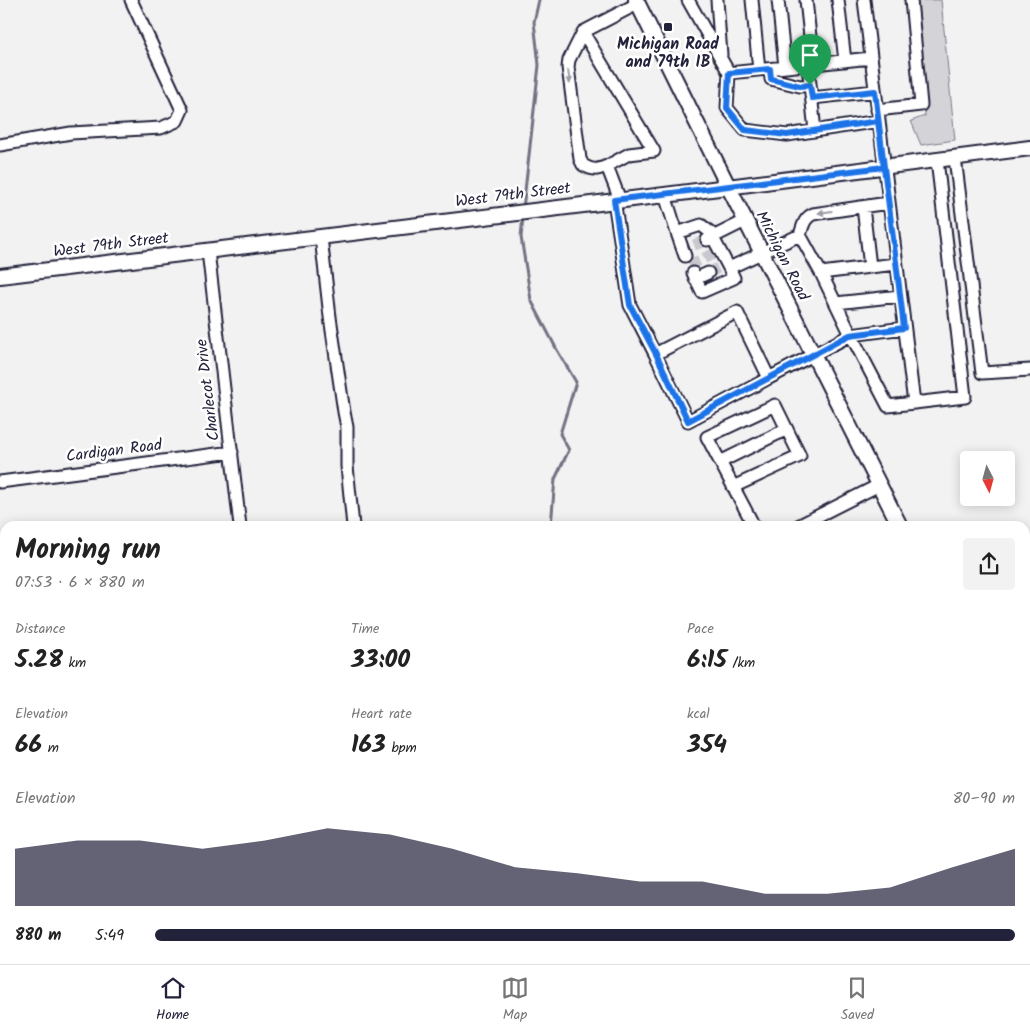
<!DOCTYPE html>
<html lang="en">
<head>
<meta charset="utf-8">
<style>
  :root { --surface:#fff; --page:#f2f2f2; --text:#222; --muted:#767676; --line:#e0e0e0; --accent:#22223b }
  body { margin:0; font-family:Kalam,sans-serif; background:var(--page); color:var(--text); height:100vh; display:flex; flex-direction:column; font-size:19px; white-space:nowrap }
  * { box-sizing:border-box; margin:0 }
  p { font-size:16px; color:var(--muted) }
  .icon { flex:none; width:28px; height:28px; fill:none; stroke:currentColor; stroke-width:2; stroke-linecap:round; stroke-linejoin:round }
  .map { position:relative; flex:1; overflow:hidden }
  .panel { position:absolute; left:0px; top:521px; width:1030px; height:444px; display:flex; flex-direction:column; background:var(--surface); border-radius:15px 15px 0 0; box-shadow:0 2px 12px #0003 }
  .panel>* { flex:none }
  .needle { width:32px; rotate:174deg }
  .tools { position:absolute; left:960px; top:451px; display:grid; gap:10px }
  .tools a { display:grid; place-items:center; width:55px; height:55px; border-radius:5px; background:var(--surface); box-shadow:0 2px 12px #0003; font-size:25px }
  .pin { position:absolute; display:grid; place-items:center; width:42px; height:42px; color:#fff; margin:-51px -21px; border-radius:50% 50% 50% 0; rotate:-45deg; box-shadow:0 0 5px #0007 }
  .pin .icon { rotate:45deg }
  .round { display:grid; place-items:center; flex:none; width:52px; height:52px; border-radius:5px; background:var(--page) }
  .summary { display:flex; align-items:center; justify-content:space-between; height:85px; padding:0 15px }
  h1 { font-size:28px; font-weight:700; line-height:38px }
  .figures { display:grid; grid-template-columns:repeat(3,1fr); gap:8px; height:85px; padding:5px 15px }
  .figures div { display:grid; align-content:center }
  .figures b { font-size:25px; font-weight:700 }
  .figures small { font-size:14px; font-weight:400 }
  .figures p { font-size:14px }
  .chart { height:140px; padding:10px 15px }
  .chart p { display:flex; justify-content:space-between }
  .chart svg { width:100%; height:90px; margin-top:5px; fill:var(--accent); opacity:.7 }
  ul { padding:0 15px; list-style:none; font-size:16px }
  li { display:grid; grid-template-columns:80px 60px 1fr; align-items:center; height:38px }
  li i { height:12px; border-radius:6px; background:var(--accent) }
  .dock { display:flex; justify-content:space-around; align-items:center; height:70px; border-top:1px solid var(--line); background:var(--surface); font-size:14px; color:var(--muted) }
  .dock a { display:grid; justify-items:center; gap:2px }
  .dock .current { color:var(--accent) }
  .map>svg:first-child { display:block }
  .green { fill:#d3d3d8; stroke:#7a7a8a }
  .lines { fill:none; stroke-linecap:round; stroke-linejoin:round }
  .stream { stroke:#727282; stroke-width:3 }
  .minor-tunnel { stroke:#c8c8ce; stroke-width:11; stroke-dasharray:11 5.5; stroke-linecap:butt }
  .minor-casing { stroke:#22223b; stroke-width:15 }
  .major-casing { stroke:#22223b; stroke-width:18 }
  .minor { stroke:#fff; stroke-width:11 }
  .major { stroke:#fff; stroke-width:14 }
  .oneway { fill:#9c9ca7 }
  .route-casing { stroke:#fff; stroke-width:10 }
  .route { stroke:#1a73e8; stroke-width:6 }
  .poi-dot { fill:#22223b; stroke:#fff; stroke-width:2 }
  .labels { text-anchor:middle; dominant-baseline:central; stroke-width:5; stroke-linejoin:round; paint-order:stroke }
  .poi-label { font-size:16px; font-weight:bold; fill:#22223b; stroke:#fff }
  .street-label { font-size:16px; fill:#22223b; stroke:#fff }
</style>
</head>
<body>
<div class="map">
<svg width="1030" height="964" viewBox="0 0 1030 964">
  <rect width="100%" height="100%" fill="#f2f2f3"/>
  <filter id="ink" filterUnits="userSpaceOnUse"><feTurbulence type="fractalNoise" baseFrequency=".02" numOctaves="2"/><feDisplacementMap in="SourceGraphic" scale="10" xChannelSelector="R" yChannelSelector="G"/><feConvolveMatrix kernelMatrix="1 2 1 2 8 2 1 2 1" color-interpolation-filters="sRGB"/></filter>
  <g filter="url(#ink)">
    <path class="green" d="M915,0H941L955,140L921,145L911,121L925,116Z
      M186,960H356V964H187Z"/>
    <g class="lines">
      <path class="stream" d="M523,209L539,65L534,22L539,0
        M523,217L521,237L531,300L557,350L576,382L560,434L569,450L555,479L551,526"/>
      <path class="minor-tunnel" d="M694,245L707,240
        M689,265L713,254
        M708,273L720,267"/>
      <g class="minor-casing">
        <path id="minor" d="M688,0L729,73L727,108L745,130L787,135L879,121
          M717,0L721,55
          M752,0L759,70
          M778,0L785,67
          M806,0L813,64
          M838,0L845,61
          M583,32L569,60L568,67L580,159L583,165C594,171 597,170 607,166
          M808,65L815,131
          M770,69L771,79L800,86L810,85
          M729,73L871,58
          M812,98L875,91
          M877,110L921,105L911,0
          M0,145L71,133L161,128L177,121L182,110L131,0
          M955,158L982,373L1030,370
          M665,195L677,233L701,225L710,232L729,268L800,235
          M614,200L630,305L655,354L737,312L769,378L851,335L888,406L914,403L864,0
          M620,200L607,166L629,154L654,151L583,32L637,4
          M863,207L870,267L821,273L851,335L904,328
          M677,233L685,256
          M321,237L330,317L344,412L347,427V466L353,526
          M707,240L745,221
          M208,251L240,526
          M870,267L896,264
          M693,273L702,292L734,278L729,268
          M821,273L800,235C803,226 804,218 813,214L888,203
          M695,279L708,273
          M836,303L900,296
          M655,354L688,421L769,378
          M914,403L965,397L937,160
          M720,462L787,429
          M0,482L232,452
          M733,487L800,456L775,405L707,437L754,526
          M798,526L879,485
          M1025,700L1030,699
          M1025,827L1030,826
          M587,960L591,964
          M926,960V964
          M23,964L25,960"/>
      </g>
      <g class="major-casing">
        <path id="major" d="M636,0L728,186L900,526
          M0,276L665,195L1030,148
          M1025,784L1030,796"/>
      </g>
      <use href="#minor" class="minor"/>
      <use href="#major" class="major"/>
    </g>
    <defs><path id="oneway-solid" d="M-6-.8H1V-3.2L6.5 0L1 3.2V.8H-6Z" transform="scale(1.25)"/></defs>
    <g class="oneway">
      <use href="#oneway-solid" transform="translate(569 77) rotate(83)"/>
      <use href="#oneway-solid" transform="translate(825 212) rotate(172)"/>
    </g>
  </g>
  <g class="lines" filter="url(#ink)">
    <g class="route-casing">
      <path id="route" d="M810,85L812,98L875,91L884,167L614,200L630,305L656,354L688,421L850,335L904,328C896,259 887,190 878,121L787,135L745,130L727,108L729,73L770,69L771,79L800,86L810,85"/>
    </g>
    <use href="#route" class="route"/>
  </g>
  <rect class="poi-dot" x="663" y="22" width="10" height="10" rx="2.5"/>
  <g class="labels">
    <g class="poi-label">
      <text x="668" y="44">Michigan Road<tspan x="668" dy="18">and 79th IB</tspan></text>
    </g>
    <g class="street-label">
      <text transform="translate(513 195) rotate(-7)">West 79th Street</text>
      <text transform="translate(111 245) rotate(-7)">West 79th Street</text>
      <text transform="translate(782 256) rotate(63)">Michigan Road</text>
      <text transform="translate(208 390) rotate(-97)">Charlecot Drive</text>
      <text transform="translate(114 451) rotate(-7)">Cardigan Road</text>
    </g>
  </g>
</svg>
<div class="tools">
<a><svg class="needle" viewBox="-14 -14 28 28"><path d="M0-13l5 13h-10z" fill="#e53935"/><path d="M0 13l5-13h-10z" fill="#767676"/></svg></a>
</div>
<div class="pin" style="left:810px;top:85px;background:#1e9e55"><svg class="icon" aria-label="arrive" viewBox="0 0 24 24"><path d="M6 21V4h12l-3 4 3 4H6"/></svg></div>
<section class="panel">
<div class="summary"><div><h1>Morning run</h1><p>07:53 · 6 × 880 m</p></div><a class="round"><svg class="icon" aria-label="share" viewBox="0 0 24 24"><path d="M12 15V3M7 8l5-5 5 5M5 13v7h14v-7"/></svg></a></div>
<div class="figures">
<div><p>Distance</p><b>5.28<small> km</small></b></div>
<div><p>Time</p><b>33:00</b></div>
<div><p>Pace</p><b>6:15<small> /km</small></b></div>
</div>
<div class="figures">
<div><p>Elevation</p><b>66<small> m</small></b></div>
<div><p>Heart rate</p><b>163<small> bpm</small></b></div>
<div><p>kcal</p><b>354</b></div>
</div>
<div class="chart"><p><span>Elevation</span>80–90 m</p>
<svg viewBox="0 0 160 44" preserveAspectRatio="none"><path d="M0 44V16L10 12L20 12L30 16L40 12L50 6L60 9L70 16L80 25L90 28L100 32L110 32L120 38L130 38L140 35L150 25L160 16V44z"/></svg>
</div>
<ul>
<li><b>880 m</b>5:49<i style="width:100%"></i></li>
</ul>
</section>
</div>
<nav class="dock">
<a class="current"><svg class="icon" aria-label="home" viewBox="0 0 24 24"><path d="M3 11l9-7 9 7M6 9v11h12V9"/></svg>Home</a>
<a><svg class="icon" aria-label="map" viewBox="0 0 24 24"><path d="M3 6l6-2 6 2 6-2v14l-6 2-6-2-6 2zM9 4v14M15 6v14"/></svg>Map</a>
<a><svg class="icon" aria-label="saved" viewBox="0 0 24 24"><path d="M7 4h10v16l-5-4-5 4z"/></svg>Saved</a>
</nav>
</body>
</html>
